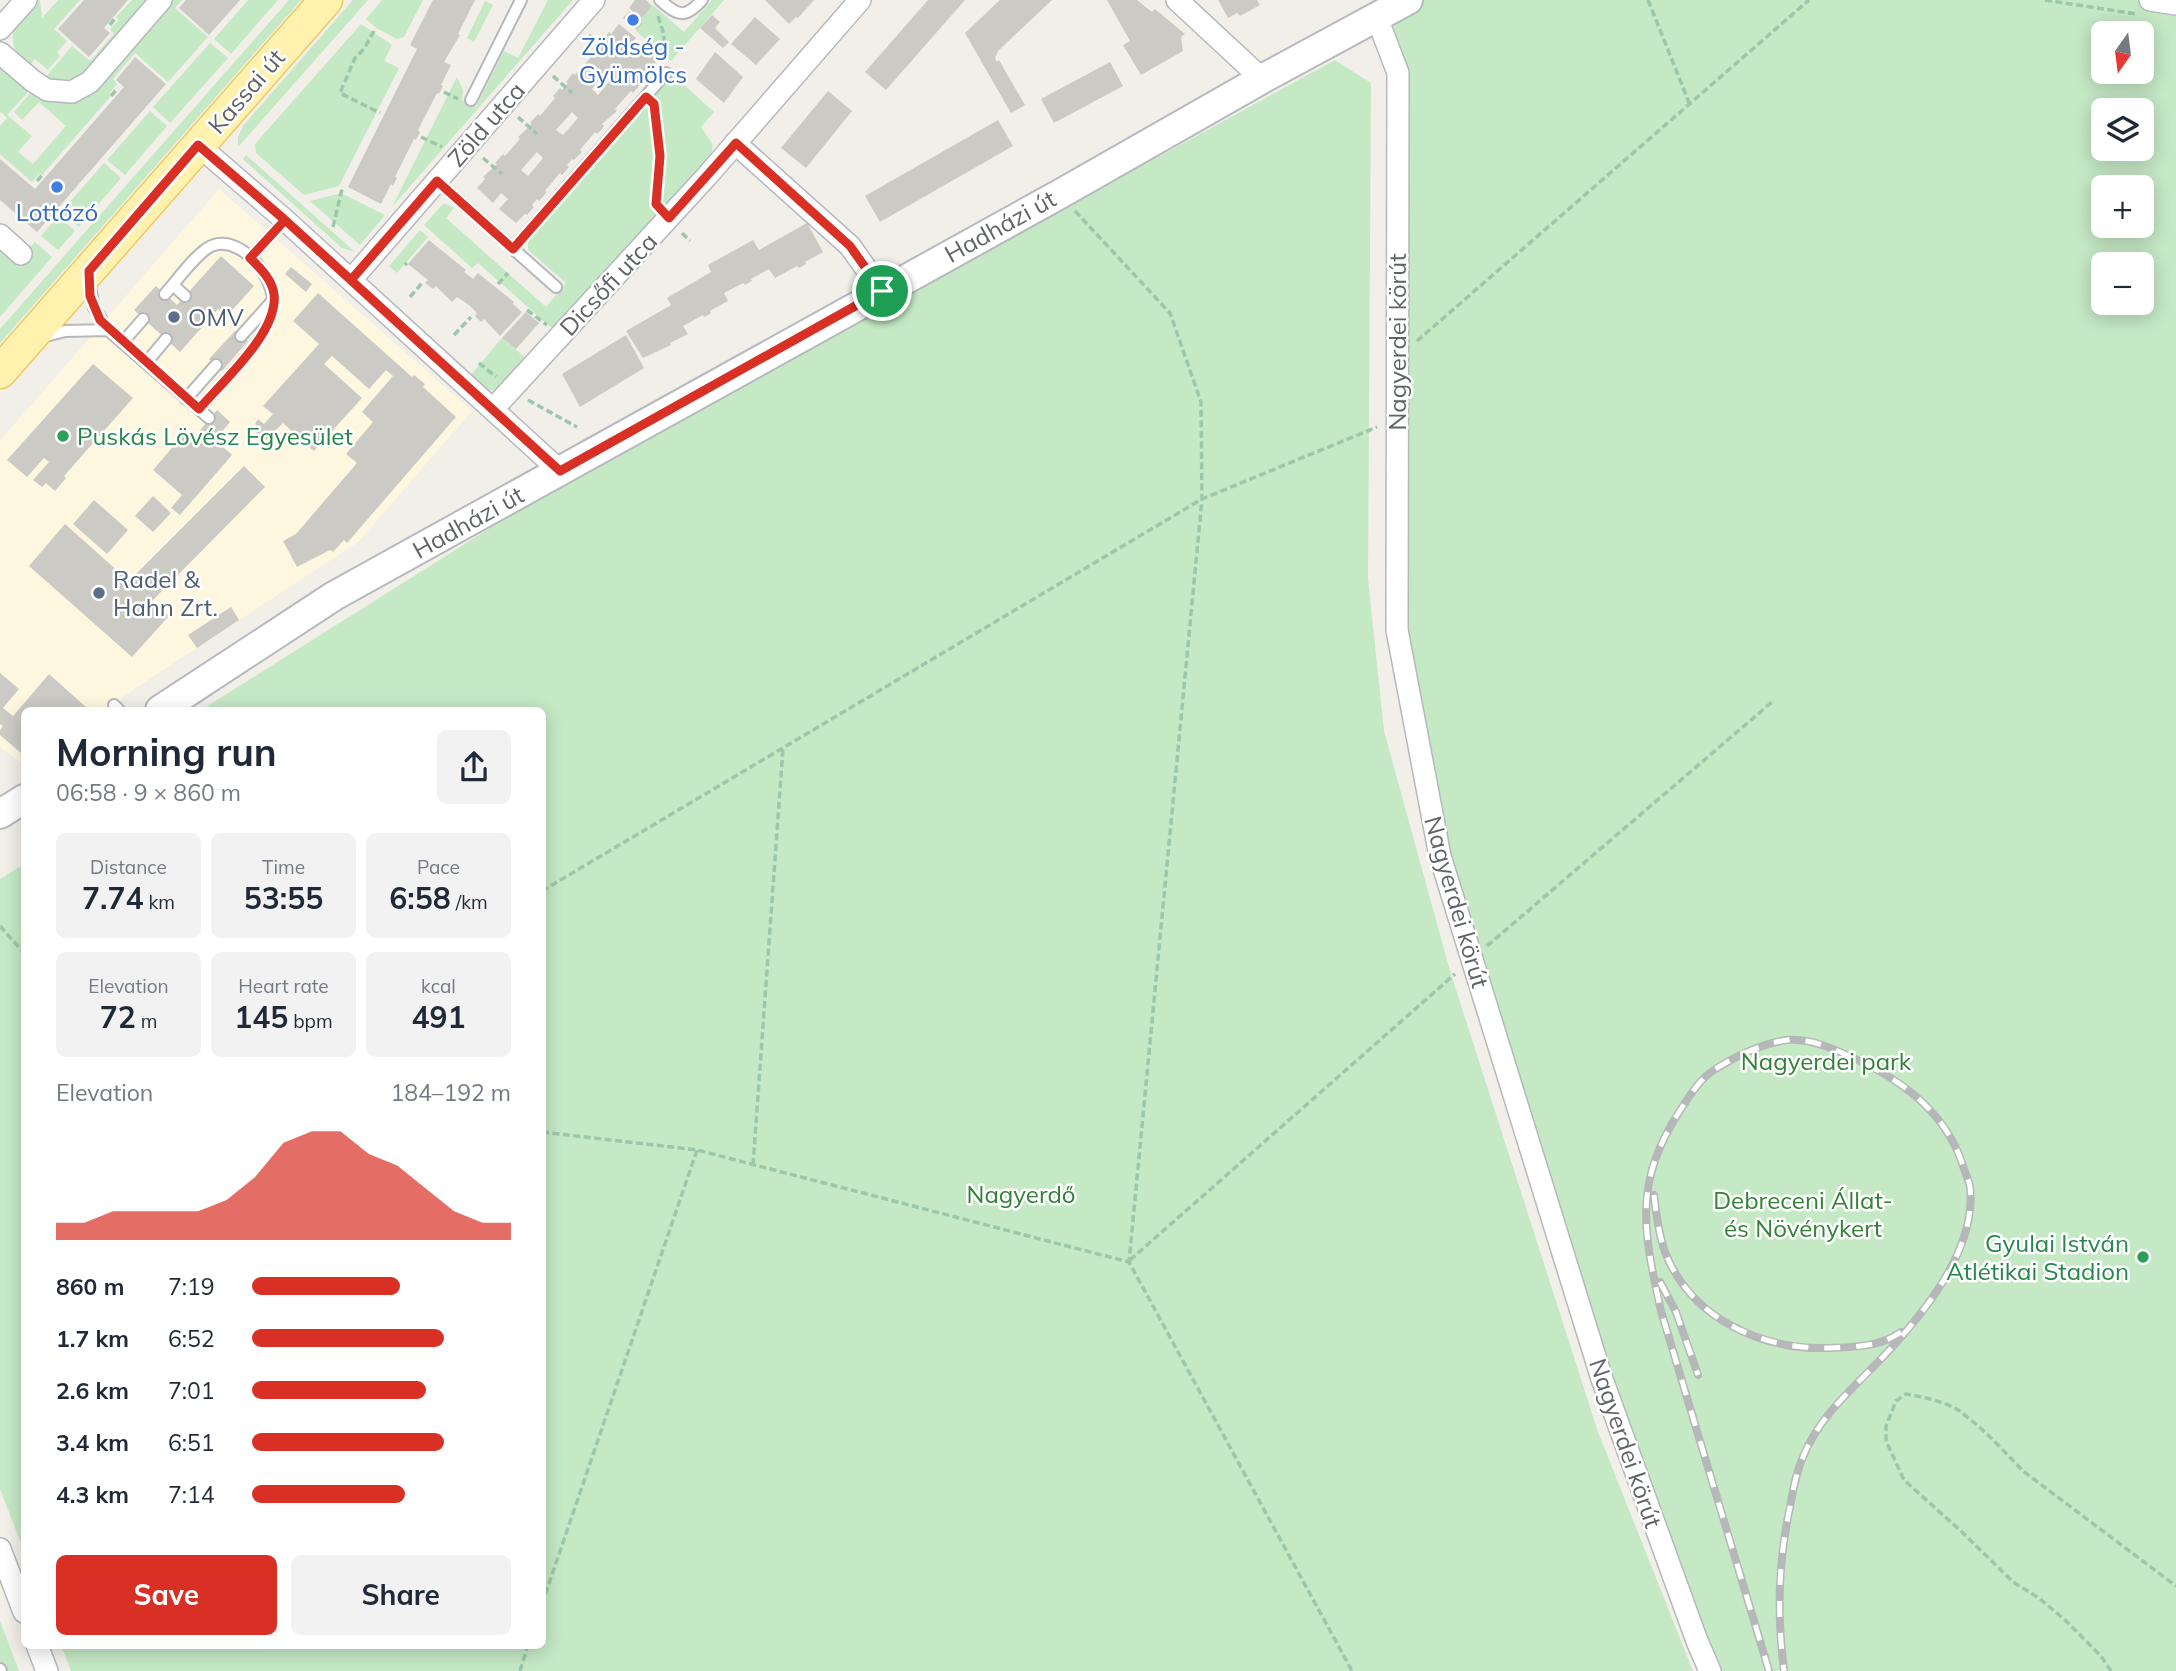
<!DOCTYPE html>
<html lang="en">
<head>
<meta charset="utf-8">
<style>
  :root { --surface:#fff; --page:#f2f2f3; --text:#1f2937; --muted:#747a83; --accent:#d93025 }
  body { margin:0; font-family:Mulish,sans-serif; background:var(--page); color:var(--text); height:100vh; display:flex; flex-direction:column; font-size:26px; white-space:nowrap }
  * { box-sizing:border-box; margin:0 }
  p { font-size:23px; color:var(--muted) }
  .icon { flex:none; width:38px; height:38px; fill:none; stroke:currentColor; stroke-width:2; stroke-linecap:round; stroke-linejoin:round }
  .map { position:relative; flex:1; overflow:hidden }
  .drawer { position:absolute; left:21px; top:707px; width:525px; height:942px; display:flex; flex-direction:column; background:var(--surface); border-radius:10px; box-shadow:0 4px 18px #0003 }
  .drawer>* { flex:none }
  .needle { width:46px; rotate:194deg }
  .tools { position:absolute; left:2091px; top:21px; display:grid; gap:14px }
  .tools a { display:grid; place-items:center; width:63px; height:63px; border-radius:10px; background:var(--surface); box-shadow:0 4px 18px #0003; font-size:35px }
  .pin { position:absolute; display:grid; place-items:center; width:60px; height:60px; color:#fff; margin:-30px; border:4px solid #fff; border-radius:50%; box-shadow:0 2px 7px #0007 }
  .round { display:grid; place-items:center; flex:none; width:74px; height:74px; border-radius:10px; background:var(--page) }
  .headline { display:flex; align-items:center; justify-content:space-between; height:119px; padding:0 35px }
  h1 { font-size:38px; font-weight:700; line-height:52px }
  .stats { display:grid; grid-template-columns:repeat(3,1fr); gap:10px; height:119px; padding:7px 35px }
  .stats div { display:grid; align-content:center; border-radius:10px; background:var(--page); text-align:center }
  .stats b { font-size:30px; font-weight:700 }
  .stats small { font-size:19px; font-weight:400 }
  .stats p { font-size:19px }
  .chart { height:196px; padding:14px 35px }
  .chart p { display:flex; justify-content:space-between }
  .chart svg { width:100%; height:126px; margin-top:7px; fill:var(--accent); opacity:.7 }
  .button { display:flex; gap:14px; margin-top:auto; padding:14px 35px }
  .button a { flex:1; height:80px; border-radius:10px; background:var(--accent); color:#fff; font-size:28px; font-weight:700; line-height:80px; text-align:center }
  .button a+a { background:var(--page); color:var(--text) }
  ul { padding:0 35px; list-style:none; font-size:23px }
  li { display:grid; grid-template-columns:112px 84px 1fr; align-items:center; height:52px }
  li i { height:18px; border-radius:9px; background:var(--accent) }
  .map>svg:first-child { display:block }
  .commercial { fill:#fef7e0 }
  .green { fill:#c5e8c5; fill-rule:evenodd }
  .building { fill:#cccac5; fill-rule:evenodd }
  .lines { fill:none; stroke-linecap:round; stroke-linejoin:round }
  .lane-casing { stroke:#b5b8bc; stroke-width:14 }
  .street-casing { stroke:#b5b8bc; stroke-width:24 }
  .secondary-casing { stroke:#b6babf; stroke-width:32 }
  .primary-casing { stroke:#f2c960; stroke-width:35 }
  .path { stroke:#9cc7a9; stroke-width:3.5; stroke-dasharray:7 3.5; stroke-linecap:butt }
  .lane { stroke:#fff; stroke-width:10 }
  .street { stroke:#fff; stroke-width:21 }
  .secondary { stroke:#fff; stroke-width:28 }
  .primary { stroke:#fff2af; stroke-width:32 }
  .rail-casing { stroke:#b6b7b8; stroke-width:8 }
  .rail { stroke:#fff; stroke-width:5; stroke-dasharray:16; stroke-linecap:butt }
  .route-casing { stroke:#fff; stroke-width:14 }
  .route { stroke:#d93025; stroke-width:9 }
  .shop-dot { fill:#3f7fe0; stroke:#fff; stroke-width:2.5 }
  .service-dot { fill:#5c6f8a; stroke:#fff; stroke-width:2.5 }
  .leisure-dot { fill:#2e9e5b; stroke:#fff; stroke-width:2.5 }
  .labels { text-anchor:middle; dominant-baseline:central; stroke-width:5; stroke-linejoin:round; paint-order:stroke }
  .shop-label { font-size:24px; fill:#366cbe; stroke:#fff }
  .street-label { font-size:24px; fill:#5f6368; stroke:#fff }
  .service-label { font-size:24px; fill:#4e5e75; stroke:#fff; text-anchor:start }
  .leisure-label { font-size:24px; fill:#27864d; stroke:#fff; text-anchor:start }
  .park-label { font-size:24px; fill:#348238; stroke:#fff }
</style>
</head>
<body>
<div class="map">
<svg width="2176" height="1671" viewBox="0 0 2176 1671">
  <rect width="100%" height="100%" fill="#f1efe8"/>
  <path class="commercial" d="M219,189L472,411L358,542L134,689L106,710H24L23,764L0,747V441Z"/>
  <path class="green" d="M36,0H40L42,18L58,0H80L54,29L67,41L57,52L60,56L48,70L35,59L28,67C0,38 15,25 36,0Z
    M132,0H152L84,77L72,85L44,79L72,46L90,61L114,34L110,29L119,20L116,17Z
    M171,0H182L175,8L208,37L168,82L135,53L113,79L117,84L109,94L111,96L42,175L39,174L32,182L0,154V126L7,118L0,111V63L31,89L7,115L32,136L18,152L33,164L66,126L39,102L22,120L14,112L33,90L56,100Z
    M248,0H278L231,54L214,39Z
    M289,0H301L0,343V329Z
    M353,0H368L238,147V137L243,126Z
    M382,0H423L404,37L397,39L376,28L366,19Z
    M548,0H573L392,207L457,77L463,90L462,100L476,107L504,51L518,58Z
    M712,0H724L671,61L636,31L643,23L640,20L653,5L684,32Z
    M1408,0H2150L2176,4V1671H1710L1697,1641L1440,856L1397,630L1398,74L1377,18ZM2104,33H2142V72H2104ZM2104,110H2142V149H2104ZM2104,187H2142V226H2104ZM2104,264H2142V303H2104Z
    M485,1L493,5L474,42L467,38Z
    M361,24L392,45L384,61L399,68L339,186L304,195L256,153L255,144Z
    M210,43L228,58L170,123L153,107Z
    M1335,60L1371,83L1368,579L1384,731L1450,971L1598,1432L1693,1671H71L61,1645H542V710H201L557,486Z
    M672,74L714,112L701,127L713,145L710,159L554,330L478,263L472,268L424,225L444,203L454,208L446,218L546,307L566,283L528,250V241Z
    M150,111L167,126L125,175L107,160Z
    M246,155L355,252L342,248L245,161L243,159Z
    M104,163L121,178L79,227L61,212Z
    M341,193L385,215L360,245L310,201Z
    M58,216L75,231L58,250L41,236Z
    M420,230L428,237L397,273L389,266Z
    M35,242L52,257L0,317V243L19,259Z
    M502,338L528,360L498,390C485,392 479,384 470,376Z
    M24,864V1551L0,1489V879Z
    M0,1621L19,1671H0Z"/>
  <path class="building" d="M84,0H128L104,28L110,33L89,57L58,29Z
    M186,0H240L209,35L179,8Z
    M433,0H475L458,34L460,35L444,62L451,65L441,85L443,86L439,94L437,93L418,130L420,132L416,140L414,139L395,177L397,178L393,186L391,184L381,204L348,187L417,49L410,45Z
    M635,0H646L652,6L641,19L629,8Z
    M765,0H814L798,18L796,17L789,24Z
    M928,0H965L886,90L865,72Z
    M1000,0H1052L998,51L995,58L997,62L999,60L1025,105L1011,113L965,33Z
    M1107,0H1137L1152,12L1155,9L1185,34L1181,37L1183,51L1141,75L1123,45L1130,41Z
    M1218,0H1257L1260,5L1240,16L1237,13L1228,18Z
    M629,11L643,23L637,30L623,18Z
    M712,15L720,22L715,28L729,42L723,48L700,28Z
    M755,17L780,39L756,65L731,44Z
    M619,24L636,38L627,48L634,53L642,44L659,58L651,68L653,70L638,83L640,85L633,93L631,91L615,109L617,111L602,124L604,126L601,130L597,134L595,132L580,150L582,152L574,160L572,159L567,165L569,167L562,175L560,173L545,191L547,192L539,201L537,199L532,205L534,207L527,215L525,214L516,223L499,209L508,199L501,193L493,203L477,188L485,179L483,177L497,164L495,163L503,154L505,156L520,139L518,137L532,124L530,123L538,114L540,116L555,98L553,96L560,88L562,90L568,83L566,82L573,73L575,75L591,57L589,55L603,42L602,41L609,32L611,34ZM607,71L614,76L598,95L592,89ZM572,112L578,118L563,135L556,130ZM537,152L543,158L528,176L521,170Z
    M715,52L743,77L724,103L696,79Z
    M135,57L166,84L37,232L0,200V159L35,189L124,87L116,80Z
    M1110,62L1123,86L1054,123L1041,99Z
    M828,91L852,111L806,168L781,148Z
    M998,120L1013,146L880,222L865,196Z
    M807,223L823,252L805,262L806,264L799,268L797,266L775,278L769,269L751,279L752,281L748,283L745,285L743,283L724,293L728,301L710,311L711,313L708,315L704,317L703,315L683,326L688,334L670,343L671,345L643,358L626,331L671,305L667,298L711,272L708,265L753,240L759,250Z
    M429,240L466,270L464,272L473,279L478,273L514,302L513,304L522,312L500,336L484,319L481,322L475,316L477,313L469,305L457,297L452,302L436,286L433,289L425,283L428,280L408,264Z
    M221,256L254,286L226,317L218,309L180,352L134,310L156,286L177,305Z
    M291,267L312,284L306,292L285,274Z
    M318,293L412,377L414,375L425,384L423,387L456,417L347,543L344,540L333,552L330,550L297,567L283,541L296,534L357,463L346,454L373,422L362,412L393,376L386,370L369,389L332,356L324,364L362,398L314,451L283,423L263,443L254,435L260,429L255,424L258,419L264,424L273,414L263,406L319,344L293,321Z
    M526,312L539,323L516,349L502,338Z
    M235,331L248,341L222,371L209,359Z
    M626,335L644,368L580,407L562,374Z
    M93,364L133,398L64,476L66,478L55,491L46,483L42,487L33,480L49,462L44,458L27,477L7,460Z
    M217,410L230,422L215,440L232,455L180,515L171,508L182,495L153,470L182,436L190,442Z
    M244,466L265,487L152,601L169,616L132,657L29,566L65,524L129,581Z
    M153,496L171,513L153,532L135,516Z
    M94,500L128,530L107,554L73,524Z
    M231,607L239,620L197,648L188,635Z
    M0,673L19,689L3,708L13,716L49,674L87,708L83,710H24V750L21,753L0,735V730L3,726L0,724Z"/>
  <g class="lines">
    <g class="lane-casing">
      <path id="lane" d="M660,0C678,16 685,19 702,0
        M471,100L521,0
        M437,181L556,287
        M513,249L666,73
        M250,258L285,220
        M89,281L94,308L108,330L209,418
        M173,285L185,296
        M165,294C176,282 199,249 214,245C244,236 280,283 272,311C264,344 221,383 199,409
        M241,336L274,299
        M42,337L65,331L108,330
        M123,342L143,319
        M146,363L166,339
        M186,399L216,365
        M114,705L119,710
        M0,1669L1,1671"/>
    </g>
    <g class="street-casing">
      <path id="street" d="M1177,0L1262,79
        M2150,0L2176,4
        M1377,18L1398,73L1397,630L1440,856L1602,1379L1697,1641L1710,1671
        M0,29L26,0
        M0,53L33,81L47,90L72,92L90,82L161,0
        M735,143L850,246L882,291
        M198,145L285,220L560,471
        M0,235L21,254
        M351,280L594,0
        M493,409L707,176L860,0
        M0,1549L24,1612
        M37,1645L47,1671"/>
    </g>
    <g class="secondary-casing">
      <path id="secondary" d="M160,710L334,596L1060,194L1262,79L1408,0
        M0,814L24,799"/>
    </g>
    <g class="primary-casing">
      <path id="primary" d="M0,372L326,0"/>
    </g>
    <path class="path" d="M1648,0L1690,105
      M2045,0L2136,14
      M658,16L664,35V59
      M110,25L116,17
      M374,31L364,49L355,58L340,93L380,113
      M589,35L608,52
      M553,76L572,93
      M444,92L458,99
      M111,96L118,88
      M655,107L660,156L656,204
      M518,117L537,134
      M421,137L442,147
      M483,158L502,174
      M37,181L42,175
      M1075,211L1170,313L1201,402L1202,499L1129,1262
      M333,227L342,189
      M682,233L690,241
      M405,265L407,263
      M498,284L508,273
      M410,297L422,283
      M527,310L547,325
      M454,335L471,317
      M1417,341L1809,0
      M479,363L496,377
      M528,400L577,427
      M542,891L1202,499L1377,427
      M0,926L24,953
      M1487,946L1772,702
      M542,1132L697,1150L1129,1262L1352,1671
      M753,1165L783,748
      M1130,1260L1455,974
      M542,1604L697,1150
      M520,1671L528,1645
      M2111,1671L2101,1656L2064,1619L2039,1598L2013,1582L1961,1531L1904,1480L1886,1441V1426L1896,1401L1906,1394C1923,1397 1943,1401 1958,1410C1982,1427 2003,1450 2023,1471L2176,1586"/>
    <use href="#lane" class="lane"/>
    <use href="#street" class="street"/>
    <use href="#secondary" class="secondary"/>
    <use href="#primary" class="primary"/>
    <g class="rail-casing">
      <path id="rail" d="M1654,1195C1656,1213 1659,1235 1665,1252C1691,1319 1762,1350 1829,1348C1853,1347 1880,1347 1901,1332
        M1660,1282L1676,1312L1698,1375
        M1769,1671L1661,1311C1643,1230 1633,1182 1681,1109C1690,1095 1700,1079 1714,1070C1734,1057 1763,1043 1787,1040C1813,1037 1845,1054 1868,1065C1911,1087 1948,1118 1963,1166C1965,1173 1969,1180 1970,1187C1977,1251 1921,1317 1880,1360C1851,1390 1819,1417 1803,1457C1796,1473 1793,1490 1790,1507C1778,1563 1777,1614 1784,1671"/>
    </g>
    <use href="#rail" class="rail"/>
  </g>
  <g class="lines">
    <g class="route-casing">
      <path id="route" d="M882,291L560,471L285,220L198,145L89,271L90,296L100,320L199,409C222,382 279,332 274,294C272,279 260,268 250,258L285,220L351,280L437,181L513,249L646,97L654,104L660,156L656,204L669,218L736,143L850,246L882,291"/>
    </g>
    <use href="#route" class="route"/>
  </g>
  <g class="shop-dot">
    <circle cx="633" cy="20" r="7"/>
    <circle cx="57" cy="187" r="7"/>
  </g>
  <g class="service-dot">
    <circle cx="174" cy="317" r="7"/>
    <circle cx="99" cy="593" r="7"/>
  </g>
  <g class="leisure-dot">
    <circle cx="63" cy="436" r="7"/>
    <circle cx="2143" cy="1257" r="7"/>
  </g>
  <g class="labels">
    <g class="shop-label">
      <text x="633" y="46">Zöldség -<tspan x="633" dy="28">Gyümölcs</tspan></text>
      <text x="57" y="212">Lottózó</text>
    </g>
    <g class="street-label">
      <text transform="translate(246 91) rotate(-49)">Kassai út</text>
      <text transform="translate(486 124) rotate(-49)">Zöld utca</text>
      <text transform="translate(1000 226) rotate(-29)">Hadházi út</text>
      <text transform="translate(608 284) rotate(-47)">Dicsőfi utca</text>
      <text transform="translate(1397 342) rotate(-90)">Nagyerdei körút</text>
      <text transform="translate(468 522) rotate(-29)">Hadházi út</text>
      <text transform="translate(1457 902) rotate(74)">Nagyerdei körút</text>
      <text transform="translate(1626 1443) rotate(71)">Nagyerdei körút</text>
    </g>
    <g class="service-label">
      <text x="188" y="317">OMV</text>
      <text x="113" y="579">Radel &amp;<tspan x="113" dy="28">Hahn Zrt.</tspan></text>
    </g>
    <g class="leisure-label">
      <text x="77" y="436">Puskás Lövész Egyesület</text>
      <text x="2129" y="1243" text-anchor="end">Gyulai István<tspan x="2129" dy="28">Atlétikai Stadion</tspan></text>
    </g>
    <g class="park-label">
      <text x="1826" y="1061">Nagyerdei park</text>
      <text x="1021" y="1194">Nagyerdő</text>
      <text x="1803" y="1200">Debreceni Állat-<tspan x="1803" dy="28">és Növénykert</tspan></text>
    </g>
  </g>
</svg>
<div class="tools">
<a><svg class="needle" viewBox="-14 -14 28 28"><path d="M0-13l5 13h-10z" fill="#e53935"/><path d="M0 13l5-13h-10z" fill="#747a83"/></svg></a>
<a><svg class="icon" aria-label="layers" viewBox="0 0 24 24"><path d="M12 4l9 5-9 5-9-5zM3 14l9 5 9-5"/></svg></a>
<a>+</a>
<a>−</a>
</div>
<div class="pin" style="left:882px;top:291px;background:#1e9e55"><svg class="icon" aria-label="arrive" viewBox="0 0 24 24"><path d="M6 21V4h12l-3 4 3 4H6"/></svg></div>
<section class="drawer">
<div class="headline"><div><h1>Morning run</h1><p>06:58 · 9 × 860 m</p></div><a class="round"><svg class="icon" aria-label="share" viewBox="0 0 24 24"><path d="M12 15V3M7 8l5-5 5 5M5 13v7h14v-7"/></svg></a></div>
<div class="stats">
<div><p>Distance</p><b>7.74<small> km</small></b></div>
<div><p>Time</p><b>53:55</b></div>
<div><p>Pace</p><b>6:58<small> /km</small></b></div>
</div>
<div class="stats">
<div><p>Elevation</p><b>72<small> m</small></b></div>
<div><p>Heart rate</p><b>145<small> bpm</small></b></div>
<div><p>kcal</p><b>491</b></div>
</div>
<div class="chart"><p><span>Elevation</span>184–192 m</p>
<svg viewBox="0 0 160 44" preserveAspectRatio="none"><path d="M0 44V38L10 38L20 34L30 34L40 34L50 34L60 30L70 22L80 10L90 6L100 6L110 14L120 18L130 26L140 34L150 38L160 38V44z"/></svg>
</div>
<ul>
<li><b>860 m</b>7:19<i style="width:57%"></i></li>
<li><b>1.7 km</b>6:52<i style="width:74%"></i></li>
<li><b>2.6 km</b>7:01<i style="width:67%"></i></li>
<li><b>3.4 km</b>6:51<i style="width:74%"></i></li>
<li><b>4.3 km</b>7:14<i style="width:59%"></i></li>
</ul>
<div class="button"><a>Save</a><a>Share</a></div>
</section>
</div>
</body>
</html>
